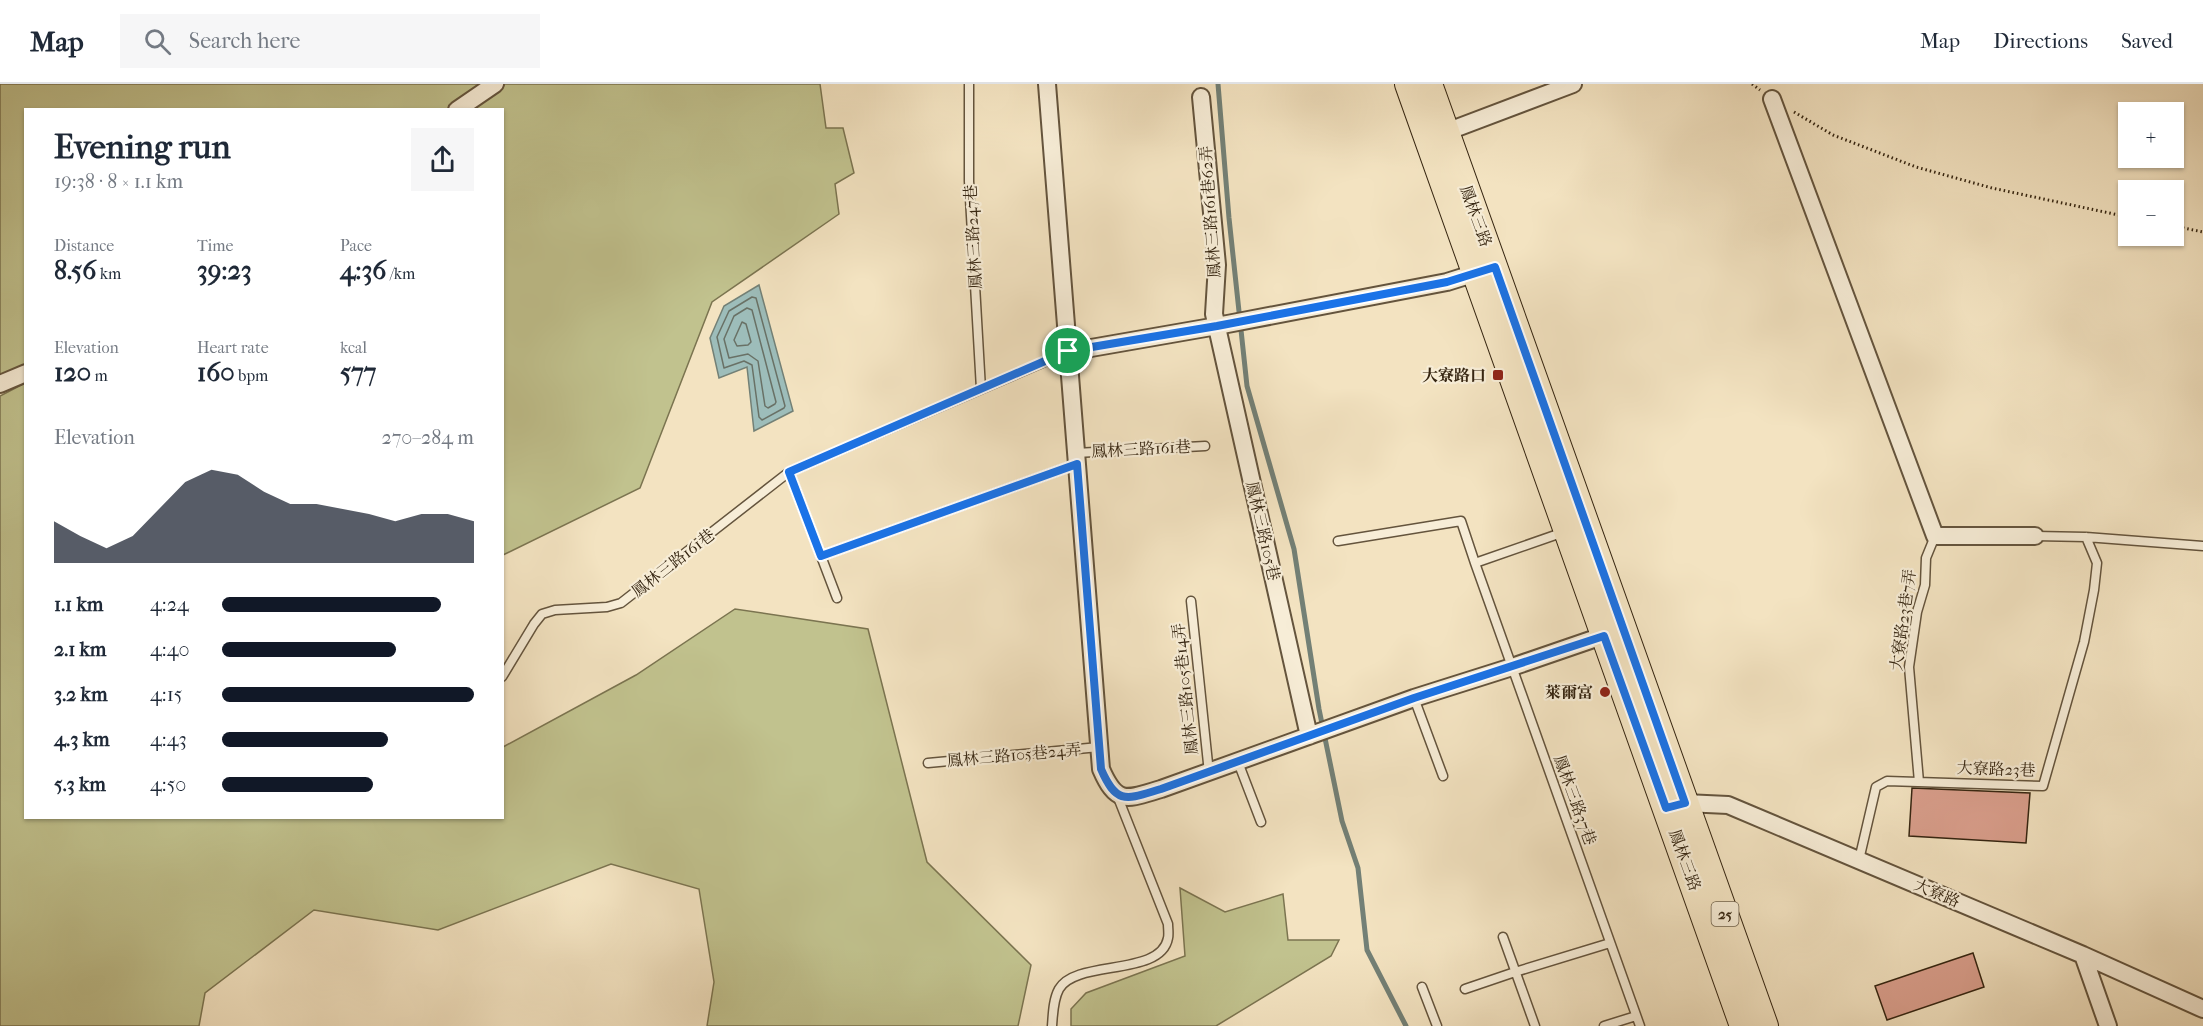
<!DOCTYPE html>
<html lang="en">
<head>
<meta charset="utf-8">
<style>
  :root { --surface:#fff; --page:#f6f6f7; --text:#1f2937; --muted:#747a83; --line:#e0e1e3; --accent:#111827 }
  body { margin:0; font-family:"IM FELL French Canon","Noto Serif TC",serif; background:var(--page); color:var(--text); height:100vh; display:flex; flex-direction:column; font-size:22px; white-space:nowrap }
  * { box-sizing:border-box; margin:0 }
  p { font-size:20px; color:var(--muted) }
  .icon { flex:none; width:33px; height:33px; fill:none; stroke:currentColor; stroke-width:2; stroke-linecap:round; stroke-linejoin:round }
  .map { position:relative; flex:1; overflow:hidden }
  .details { position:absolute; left:24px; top:24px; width:480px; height:711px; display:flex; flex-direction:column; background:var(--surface); border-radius:0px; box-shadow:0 2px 4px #0004 }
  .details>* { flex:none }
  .buttons { position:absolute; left:2118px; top:18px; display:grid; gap:12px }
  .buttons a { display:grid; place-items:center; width:66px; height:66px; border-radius:0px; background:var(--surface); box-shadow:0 2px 4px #0004; font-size:30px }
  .pin { position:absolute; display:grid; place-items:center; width:51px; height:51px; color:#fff; margin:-26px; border:3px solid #fff; border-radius:50%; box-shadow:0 2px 6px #0007 }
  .round { display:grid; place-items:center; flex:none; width:63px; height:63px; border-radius:0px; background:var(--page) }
  .overview { display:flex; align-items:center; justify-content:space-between; height:102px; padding:0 30px }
  h1 { font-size:33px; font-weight:700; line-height:45px }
  .metrics { display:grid; grid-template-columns:repeat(3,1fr); gap:9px; height:102px; padding:6px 30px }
  .metrics div { display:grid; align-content:center }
  .metrics b { font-size:26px; font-weight:700 }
  .metrics small { font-size:16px; font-weight:400 }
  .metrics p { font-size:16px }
  .chart { height:168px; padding:12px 30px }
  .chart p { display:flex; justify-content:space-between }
  .chart svg { width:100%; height:108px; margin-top:6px; fill:var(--accent); opacity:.7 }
  ul { padding:0 30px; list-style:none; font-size:20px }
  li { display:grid; grid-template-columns:96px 72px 1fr; align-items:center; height:45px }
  li i { height:15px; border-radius:8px; background:var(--accent) }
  header { display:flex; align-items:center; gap:36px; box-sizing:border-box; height:84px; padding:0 30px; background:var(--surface); border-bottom:2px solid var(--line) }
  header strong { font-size:28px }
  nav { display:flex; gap:33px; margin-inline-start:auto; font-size:21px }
  .search { width:420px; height:54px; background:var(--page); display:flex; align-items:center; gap:15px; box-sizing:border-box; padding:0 21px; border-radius:0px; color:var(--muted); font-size:22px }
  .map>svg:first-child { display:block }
  .green { fill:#c1c28e; stroke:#7b7450; stroke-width:1.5 }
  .water { fill:#9dbdba; stroke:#738076; stroke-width:1.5 }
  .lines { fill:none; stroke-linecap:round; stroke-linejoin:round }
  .shore { stroke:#697166; stroke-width:1.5 }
  .stream { stroke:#738076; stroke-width:5 }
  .building { fill:#da9f8d; stroke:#352511; stroke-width:1.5 }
  .service-casing { stroke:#64543d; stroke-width:11 }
  .minor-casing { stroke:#64543d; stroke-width:20 }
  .primary-casing { stroke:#352511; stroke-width:28 }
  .path { stroke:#352511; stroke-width:3; stroke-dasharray:1.5 3; stroke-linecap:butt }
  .service { stroke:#f7edd7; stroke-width:8 }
  .minor { stroke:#f7edd7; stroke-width:16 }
  .primary { stroke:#f3e3c1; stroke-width:26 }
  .route-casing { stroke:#fff; stroke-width:12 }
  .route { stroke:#1a73e8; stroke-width:8 }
  .poi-dot { fill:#8f2418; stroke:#f7edd7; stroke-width:2 }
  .labels { text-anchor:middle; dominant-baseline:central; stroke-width:4.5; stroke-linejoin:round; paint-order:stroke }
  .shield { fill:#f7edd7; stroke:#6f614c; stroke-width:1.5 }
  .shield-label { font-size:15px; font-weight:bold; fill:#352511 }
  .street-label { font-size:16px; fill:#352511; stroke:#f7edd7 }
  .poi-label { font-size:16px; font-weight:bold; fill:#352511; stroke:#f7edd7; text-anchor:end }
</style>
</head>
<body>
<header>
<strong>Map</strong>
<div class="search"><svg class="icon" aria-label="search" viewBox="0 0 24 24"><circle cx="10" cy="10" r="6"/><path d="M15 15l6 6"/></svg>Search here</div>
<nav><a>Map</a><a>Directions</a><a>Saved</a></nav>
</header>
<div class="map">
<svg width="2203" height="942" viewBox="0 0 2203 942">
  <rect width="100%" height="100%" fill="#f3e3c1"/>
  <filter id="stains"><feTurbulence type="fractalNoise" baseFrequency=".00333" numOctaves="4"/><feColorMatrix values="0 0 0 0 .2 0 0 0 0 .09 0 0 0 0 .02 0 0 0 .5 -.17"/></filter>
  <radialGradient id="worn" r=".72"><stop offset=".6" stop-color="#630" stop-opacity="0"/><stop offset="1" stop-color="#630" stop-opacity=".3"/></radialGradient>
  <path class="green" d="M0,0H820L826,44H843L854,89L835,100L839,130L712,218L640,404L503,471L502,26H26L25,291L0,298Z
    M25,299L26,734H502L503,663L636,591L735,525L868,545L927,778L1031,881L1018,942H707L714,898L699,805L611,780L438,846L314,826L205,909L199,942H0V312Z
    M1180,804L1225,828L1283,810L1288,856H1339L1331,872L1216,942H1071V925L1086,909L1185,872Z"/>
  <path class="water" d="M759,201L793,327L754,347L747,283L719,294L710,254L724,222Z"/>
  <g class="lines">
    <path class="shore" d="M752,213L756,214L785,322L784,324L762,336L759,333L752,281L744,277L724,284L717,253L729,227Z
      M747,224L752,226L776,318L775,320L768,324L765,322L758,277L748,270L729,274L724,255L734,232Z
      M742,238L746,240L751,258L748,261L737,262L734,256Z"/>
    <path class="stream" d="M1218,0L1229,134L1247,302L1294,465L1319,625L1342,737L1358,784L1367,866L1406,942"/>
  </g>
  <path class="building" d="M1912,704L2030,709L2026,759L1909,752Z
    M1973,869L1984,903L1887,936L1875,902Z"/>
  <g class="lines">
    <g class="service-casing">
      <path id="service" d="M969,0V97L981,305
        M1076,369L1205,362
        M789,388L837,514
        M2035,452L2086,453L2203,462
        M1338,457L1461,437L1475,479L1640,942
        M821,472L1077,380
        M1475,479L1564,448
        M1191,517L1209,689
        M502,593L534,540L542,530L555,526L607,523L621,519L789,388L1068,268
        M1414,614L1443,692
        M1238,678L1261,738
        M928,679L1099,663
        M1919,698L1909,583L1917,528L1925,501L1926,474L1935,452
        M1859,776L1876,703L1887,697L2043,702L2084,558L2094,506L2097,479L2086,453
        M1503,853L1535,942
        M1422,903L1437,942
        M1465,905L1515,888L1610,859
        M1052,942C1053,930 1053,916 1059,905C1076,875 1161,893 1168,854C1169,850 1168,844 1168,840L1117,711
        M1604,942L1636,932"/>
    </g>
    <g class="minor-casing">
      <path id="minor" d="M1047,0L1101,685C1117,722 1127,715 1161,705L1414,614L1512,583L1611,549
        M1201,13L1217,181L1214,230L1309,652
        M1772,15L1935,452H2035
        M457,26L495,0
        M1446,48L1573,0
        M1068,268L1217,242L1447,198L1482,187
        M0,300L26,289
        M1678,720L1685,719L1728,721L2083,871L2203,925
        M2083,871L2108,942"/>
    </g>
    <g class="primary-casing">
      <path id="primary" d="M1408,0L1743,942
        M1429,0L1765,942"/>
    </g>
    <path class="path" d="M1752,0L1760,6
      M1794,28L1833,51L1916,83L1992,104L2128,133
      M2174,142L2203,148"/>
    <use href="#service" class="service"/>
    <use href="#minor" class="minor"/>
    <use href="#primary" class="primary"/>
  </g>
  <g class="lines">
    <g class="route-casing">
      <path id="route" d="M1495,183L1685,719L1666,724L1604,552L1414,614L1161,705C1127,715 1117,722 1101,685L1077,380L821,472L789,388L1068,267L1217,242L1447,198Z"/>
    </g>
    <use href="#route" class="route"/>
  </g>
  <g class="poi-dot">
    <rect x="1492" y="285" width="12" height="12" rx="3"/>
    <circle cx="1605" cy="608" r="6"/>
  </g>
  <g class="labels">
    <rect class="shield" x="1711.5" y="818" width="27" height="24" rx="4.5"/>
    <g class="shield-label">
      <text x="1725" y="830">25</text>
    </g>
    <g class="street-label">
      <text transform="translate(1210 128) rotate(-94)">鳳林三路161巷62弄</text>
      <text transform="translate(1476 132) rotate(70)">鳳林三路</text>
      <text transform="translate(973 153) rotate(-93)">鳳林三路247巷</text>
      <text transform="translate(1141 365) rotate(-3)">鳳林三路161巷</text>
      <text transform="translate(1263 447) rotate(77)">鳳林三路105巷</text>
      <text transform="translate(673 479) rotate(-38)">鳳林三路161巷</text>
      <text transform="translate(1903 536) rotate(-82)">大寮路23巷7弄</text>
      <text transform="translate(1185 605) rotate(-96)">鳳林三路105巷14弄</text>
      <text transform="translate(1014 671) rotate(-5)">鳳林三路105巷24弄</text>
      <text transform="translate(1996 685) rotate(2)">大寮路23巷</text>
      <text transform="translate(1575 716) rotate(70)">鳳林三路37巷</text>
      <text transform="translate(1685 776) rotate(70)">鳳林三路</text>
      <text transform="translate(1937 809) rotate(23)">大寮路</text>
    </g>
    <g class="poi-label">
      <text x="1486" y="291">大寮路口</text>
      <text x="1593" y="608">萊爾富</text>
    </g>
  </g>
  <rect width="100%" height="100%" filter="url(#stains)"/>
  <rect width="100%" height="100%" fill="url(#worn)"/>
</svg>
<div class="buttons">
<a>+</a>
<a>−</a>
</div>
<div class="pin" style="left:1068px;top:267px;background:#1e9e55"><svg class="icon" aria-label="arrive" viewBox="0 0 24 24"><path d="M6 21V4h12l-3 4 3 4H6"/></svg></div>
<section class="details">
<div class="overview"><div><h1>Evening run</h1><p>19:38 · 8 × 1.1 km</p></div><a class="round"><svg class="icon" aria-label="share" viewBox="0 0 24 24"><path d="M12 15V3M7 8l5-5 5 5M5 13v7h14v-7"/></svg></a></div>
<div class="metrics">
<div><p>Distance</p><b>8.56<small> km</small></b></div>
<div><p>Time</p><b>39:23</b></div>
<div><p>Pace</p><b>4:36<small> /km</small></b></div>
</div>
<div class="metrics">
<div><p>Elevation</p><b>120<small> m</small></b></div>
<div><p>Heart rate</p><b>160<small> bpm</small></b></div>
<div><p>kcal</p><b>577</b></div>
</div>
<div class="chart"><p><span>Elevation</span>270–284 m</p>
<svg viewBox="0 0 160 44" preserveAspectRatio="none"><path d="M0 44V27L10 33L20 38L30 33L40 22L50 11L60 6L70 8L80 15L90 20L100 20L110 22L120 24L130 27L140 24L150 24L160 27V44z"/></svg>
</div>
<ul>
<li><b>1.1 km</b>4:24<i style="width:87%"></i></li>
<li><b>2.1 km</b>4:40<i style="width:69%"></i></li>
<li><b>3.2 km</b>4:15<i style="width:100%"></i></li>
<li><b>4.3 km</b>4:43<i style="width:66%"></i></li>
<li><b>5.3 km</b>4:50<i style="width:60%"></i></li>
</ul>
</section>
</div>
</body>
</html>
